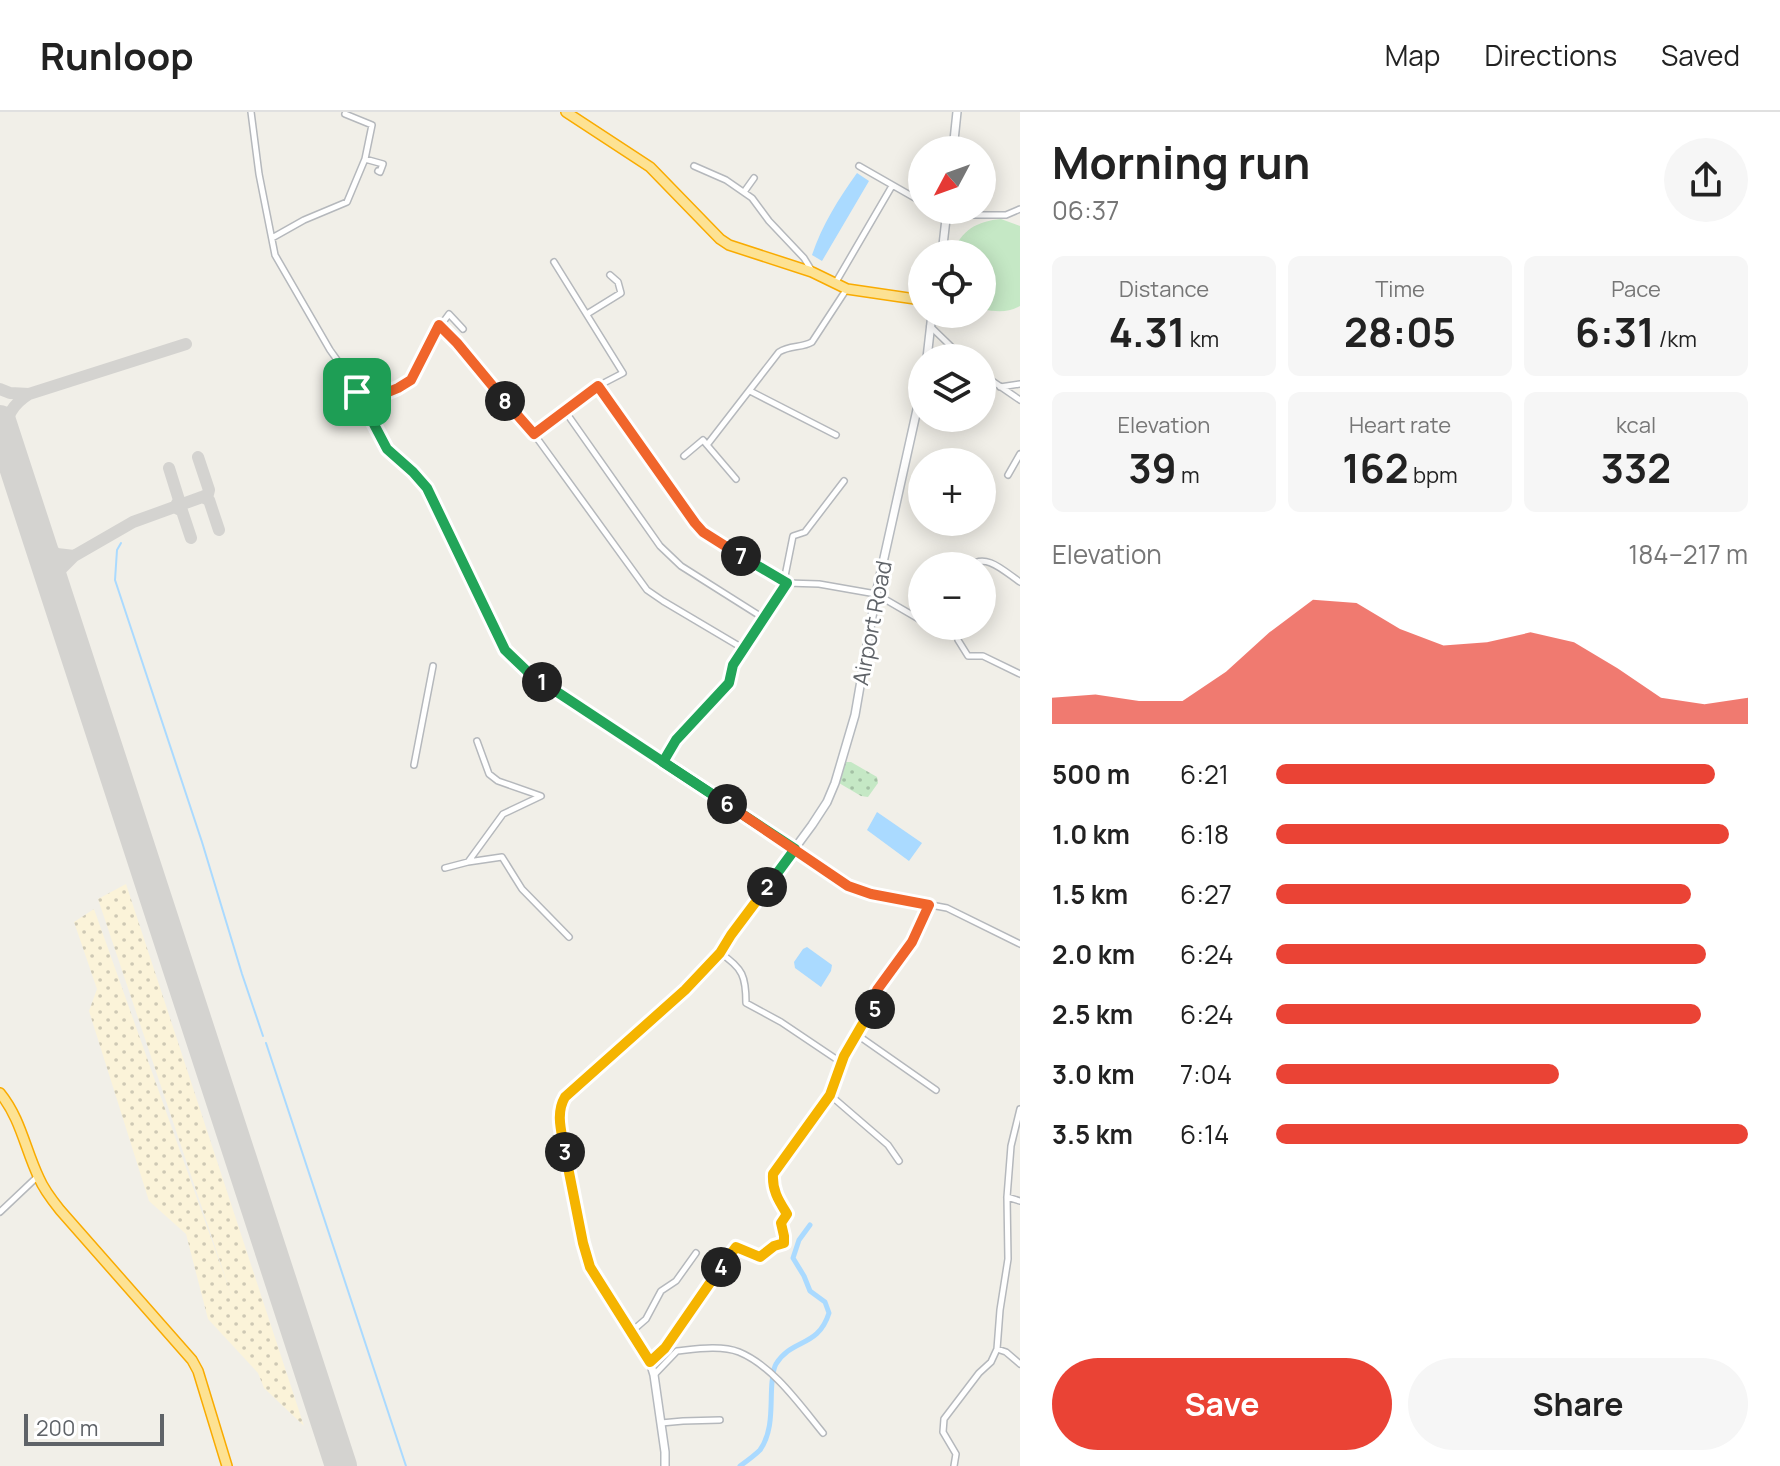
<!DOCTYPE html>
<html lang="en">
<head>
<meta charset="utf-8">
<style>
  :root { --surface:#fff; --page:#f6f6f6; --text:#222; --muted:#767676; --line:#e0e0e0; --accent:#ea4335 }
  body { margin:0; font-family:Manrope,sans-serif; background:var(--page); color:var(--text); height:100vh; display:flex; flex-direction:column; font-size:30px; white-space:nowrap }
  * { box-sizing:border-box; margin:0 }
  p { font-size:26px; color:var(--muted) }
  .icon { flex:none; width:44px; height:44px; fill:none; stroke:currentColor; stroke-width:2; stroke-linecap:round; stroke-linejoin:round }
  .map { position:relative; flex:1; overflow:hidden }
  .drawer { display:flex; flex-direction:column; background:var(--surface); width:760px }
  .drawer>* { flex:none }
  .needle { width:52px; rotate:229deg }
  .controls { position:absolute; left:908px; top:24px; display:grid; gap:16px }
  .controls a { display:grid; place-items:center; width:88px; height:88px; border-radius:50%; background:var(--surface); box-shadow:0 4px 20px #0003; font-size:40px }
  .scale { position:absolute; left:24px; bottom:20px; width:140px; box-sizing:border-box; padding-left:8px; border:4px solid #5f6368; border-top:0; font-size:22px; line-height:28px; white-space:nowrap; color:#5f6368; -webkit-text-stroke:6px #fff; paint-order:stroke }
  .pin { position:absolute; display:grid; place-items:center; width:68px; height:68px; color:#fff; margin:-34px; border-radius:16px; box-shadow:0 4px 12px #0006 }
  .km { position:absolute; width:40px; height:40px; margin:-20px; border-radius:50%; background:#222; color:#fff; font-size:22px; line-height:40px; text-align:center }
  .round { display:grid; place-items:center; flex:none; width:84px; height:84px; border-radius:42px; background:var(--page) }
  .headline { display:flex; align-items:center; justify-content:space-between; height:136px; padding:0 32px }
  h1 { font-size:44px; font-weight:700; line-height:60px }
  .metrics { display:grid; grid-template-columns:repeat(3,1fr); gap:12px; height:136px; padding:8px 32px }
  .metrics div { display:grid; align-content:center; border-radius:12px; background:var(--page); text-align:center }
  .metrics b { font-size:40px; font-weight:700 }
  .metrics small { font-size:22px; font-weight:400 }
  .metrics p { font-size:22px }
  .chart { height:224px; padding:16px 32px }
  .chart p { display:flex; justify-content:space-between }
  .chart svg { width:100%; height:144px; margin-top:8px; fill:var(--accent); opacity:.7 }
  .primary-button { display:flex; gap:16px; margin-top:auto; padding:16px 32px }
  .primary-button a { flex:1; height:92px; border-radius:48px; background:var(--accent); color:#fff; font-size:32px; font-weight:700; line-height:92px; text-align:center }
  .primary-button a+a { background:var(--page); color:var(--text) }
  ul { padding:0 32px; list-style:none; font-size:26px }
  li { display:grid; grid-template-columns:128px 96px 1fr; align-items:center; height:60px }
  li i { height:20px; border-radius:10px; background:var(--accent) }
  header { display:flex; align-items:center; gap:48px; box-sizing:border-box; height:112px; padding:0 40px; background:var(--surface); border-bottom:2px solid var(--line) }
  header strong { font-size:38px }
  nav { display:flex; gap:44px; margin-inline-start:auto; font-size:28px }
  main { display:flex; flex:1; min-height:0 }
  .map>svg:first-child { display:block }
  .green { fill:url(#green-dots) }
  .sand { fill:url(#sand-dots) }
  .pitch { fill:#c5e8c5 }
  .water { fill:#aadaff }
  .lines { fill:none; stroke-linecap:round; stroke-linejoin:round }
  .stream { stroke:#aadaff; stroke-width:2 }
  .canal { stroke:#aadaff; stroke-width:5 }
  .taxiway { stroke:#d4d3d0; stroke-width:12 }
  .runway { stroke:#d4d3d0; stroke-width:32 }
  .street-casing { stroke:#b5b8bc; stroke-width:8 }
  .secondary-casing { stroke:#b6babf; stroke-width:10 }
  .highway-casing { stroke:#f9ab00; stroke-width:12 }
  .street { stroke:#fff; stroke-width:5 }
  .secondary { stroke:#fff; stroke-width:7 }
  .highway { stroke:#fde293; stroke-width:9 }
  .split-1-casing { stroke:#fff; stroke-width:16 }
  .split-2-casing { stroke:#fff; stroke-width:16 }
  .split-3-casing { stroke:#fff; stroke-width:16 }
  .split-4-casing { stroke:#fff; stroke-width:16 }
  .split-5-casing { stroke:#fff; stroke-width:16 }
  .split-6-casing { stroke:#fff; stroke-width:16 }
  .split-7-casing { stroke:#fff; stroke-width:16 }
  .split-8-casing { stroke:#fff; stroke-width:16 }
  .split-9-casing { stroke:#fff; stroke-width:16 }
  .split-1 { stroke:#22a559; stroke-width:10 }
  .split-2 { stroke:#22a559; stroke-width:10 }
  .split-3 { stroke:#f5b400; stroke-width:10 }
  .split-4 { stroke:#f5b400; stroke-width:10 }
  .split-5 { stroke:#f5b400; stroke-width:10 }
  .split-6 { stroke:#f0652b; stroke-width:10 }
  .split-7 { stroke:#22a559; stroke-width:10 }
  .split-8 { stroke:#f0652b; stroke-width:10 }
  .split-9 { stroke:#f0652b; stroke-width:10 }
  .labels { text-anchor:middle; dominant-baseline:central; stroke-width:6; stroke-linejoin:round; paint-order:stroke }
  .street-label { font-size:22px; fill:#5f6368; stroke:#fff }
</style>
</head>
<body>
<header>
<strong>Runloop</strong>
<nav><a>Map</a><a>Directions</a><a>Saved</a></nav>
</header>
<main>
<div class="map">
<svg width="1020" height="1354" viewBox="0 0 1020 1354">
  <defs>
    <pattern id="green-dots" width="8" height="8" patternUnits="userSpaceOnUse" patternTransform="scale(2)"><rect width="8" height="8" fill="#c5e8c5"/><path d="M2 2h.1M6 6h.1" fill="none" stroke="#a3c0a4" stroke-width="1.8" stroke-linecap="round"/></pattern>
    <pattern id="sand-dots" width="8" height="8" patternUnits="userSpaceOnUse" patternTransform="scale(2)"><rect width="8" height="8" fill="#fbf3d9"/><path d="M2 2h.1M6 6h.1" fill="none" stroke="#cec8b4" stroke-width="1.8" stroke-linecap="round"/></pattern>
  </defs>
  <rect width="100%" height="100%" fill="#f1efe8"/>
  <path class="green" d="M846,650H851L877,665L878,671L868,685L861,684L839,671L838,668Z"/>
  <path class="sand" d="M126,772L304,1314L264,1276L258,1261L208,1207L186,1122L149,1089L89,899L97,877L74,810L94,797L232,1185L98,787Z"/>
  <path class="pitch" d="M1001,107L1020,114V194C1008,201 996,200 982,197V142H953C960,118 978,109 1001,107Z"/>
  <path class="water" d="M857,61L869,69L822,149L812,143C822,113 839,86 857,61Z
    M877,700L922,731L909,749L867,718Z
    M807,835L832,853L831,859L821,875L795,856L794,850L803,837Z"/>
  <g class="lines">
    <path class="stream" d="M121,431L117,438L115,468L202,730L242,862L263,924
      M266,931L406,1354"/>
    <path class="canal" d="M740,1354C747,1349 754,1344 760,1338C774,1318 770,1292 772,1270C773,1264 773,1257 776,1252C792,1226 818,1236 829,1201L825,1190L810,1179L804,1164L793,1146L799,1128L810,1113"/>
    <path class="taxiway" d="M0,277L10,281L29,282C13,292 6,304 4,323
      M29,282L186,232
      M198,345L209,378L208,382L202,385L209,388L219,418
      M169,356L179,388L175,395
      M174,395L182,399L191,426
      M39,429L57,442L74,444
      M55,477L57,461L74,444L133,410L202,385"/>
    <path class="runway" d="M0,309L341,1354"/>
    <g class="street-casing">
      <path id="street" d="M251,0L259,62L275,143L330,238L350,266L387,337
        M365,47L383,52L380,60L378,59
        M694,54L726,68L752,86L769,109L804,146L812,159
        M859,54L922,90
        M744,80L754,66
        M947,103H1006L1020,97
        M272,126L304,108L347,90L365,47L372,13L345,2
        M836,170L892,74
        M587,202L621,181L618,170L610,163
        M439,213L457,231L534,322L647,478L663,489L744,537
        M930,214L963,246
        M982,262L1020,288
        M598,274L703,420L787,471L819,472L876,482L919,507L922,506
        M1000,275L1020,272
        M750,279L836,323
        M357,280L372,277L386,281L398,276L411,268L433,224L449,202L463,217
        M565,299L660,434L681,454L765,507
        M534,322L598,274L623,261L554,150
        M707,333L736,367
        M684,344L703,328L707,333L779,240C790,233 802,236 812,230L846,178
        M1008,363L1020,342
        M970,454C986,440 1005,460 1020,470
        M784,469L793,424L805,420L844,369
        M950,514L957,519L958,528L968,544H983L1020,562
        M663,650L676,628L729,571L733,553L787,471
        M414,653L433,554
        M795,737L848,774L871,782L947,796L1020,832
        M468,750L502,745L522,777L569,825
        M445,756L468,750L503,702L541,684L498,669L489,662L477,629
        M720,841C743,856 746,865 746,891L781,910L842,951L856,922L876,895L879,887L877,878L912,830L929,793
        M856,922L936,978
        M830,983L888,1033L899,1049
        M1007,1085L1020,1089
        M0,1100L37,1065
        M631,1220L646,1207L661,1179L676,1169L696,1141
        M997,1237L1006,1240L1020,1252
        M650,1250L665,1236L734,1136L736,1135L760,1145L774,1134L784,1131V1124L781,1111L787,1102C779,1089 772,1079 773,1062L831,981L842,951
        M654,1263L677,1239C696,1237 721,1233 739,1240C773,1254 800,1293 823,1321
        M661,1311L683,1309L720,1308
        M954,1354L956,1342L943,1320L944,1307L979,1261L991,1250L997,1237L1000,1198L1008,1147L1007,1085L1011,1034L1020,997"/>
    </g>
    <g class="secondary-casing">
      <path id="secondary" d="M953,38L957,0
        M942,142L947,98
        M927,246L932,202
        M387,337L413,360L427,376L447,415L483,494L505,538L529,561L795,737
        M665,1354V1340L654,1263L650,1250L590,1155L583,1131L559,1008L561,991L565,985L685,878L720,841L731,823L812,713L827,690L835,671L855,603L876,482L922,275"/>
    </g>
    <g class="highway-casing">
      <path id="highway" d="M566,0L650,55L720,127L729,133L812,160L847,177L922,188
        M0,981C21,1007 25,1037 39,1066C44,1078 52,1088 60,1098L192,1248L198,1259L227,1354"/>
    </g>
    <use href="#street" class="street"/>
    <use href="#secondary" class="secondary"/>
    <use href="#highway" class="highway"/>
  </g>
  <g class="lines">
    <g class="split-1-casing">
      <path id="split-1" d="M357,280L387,337L413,360L427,376L505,538L529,561L542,570"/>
    </g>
    <g class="split-2-casing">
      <path id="split-2" d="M542,570L795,737L767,775"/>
    </g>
    <g class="split-3-casing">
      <path id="split-3" d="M565,1040C562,1021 555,1002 565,985L685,878L720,841L731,823L767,775"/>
    </g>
    <g class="split-4-casing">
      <path id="split-4" d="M565,1040L583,1131L590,1155L650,1250L665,1236L721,1155"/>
    </g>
    <g class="split-5-casing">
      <path id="split-5" d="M721,1155L736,1135L760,1145L774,1134L784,1131V1124L781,1111L787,1102C779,1089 772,1079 773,1062L830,983L844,944L862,913L875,897"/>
    </g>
    <g class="split-6-casing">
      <path id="split-6" d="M727,692L848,774L871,782L929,793L912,830L877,878L879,887L875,897"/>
    </g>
    <g class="split-7-casing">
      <path id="split-7" d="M727,692L663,650L676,628L729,571L733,553L787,471L741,444"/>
    </g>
    <g class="split-8-casing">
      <path id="split-8" d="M505,289L534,322L598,274L695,411L703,420L741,444"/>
    </g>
    <g class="split-9-casing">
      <path id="split-9" d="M357,280L372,277L386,281L398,276L411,268L439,213L457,231L505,289"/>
    </g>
    <use href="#split-1" class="split-1"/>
    <use href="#split-2" class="split-2"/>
    <use href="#split-3" class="split-3"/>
    <use href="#split-4" class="split-4"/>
    <use href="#split-5" class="split-5"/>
    <use href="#split-6" class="split-6"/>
    <use href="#split-7" class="split-7"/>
    <use href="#split-8" class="split-8"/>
    <use href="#split-9" class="split-9"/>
  </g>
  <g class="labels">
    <g class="street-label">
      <text transform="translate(872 511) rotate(-79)">Airport Road</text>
    </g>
  </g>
</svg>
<div class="controls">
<a><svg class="needle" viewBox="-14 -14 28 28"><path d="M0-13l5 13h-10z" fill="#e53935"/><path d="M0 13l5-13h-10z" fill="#767676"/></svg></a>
<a><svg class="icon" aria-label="locate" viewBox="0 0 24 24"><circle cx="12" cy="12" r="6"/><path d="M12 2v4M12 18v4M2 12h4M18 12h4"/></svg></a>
<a><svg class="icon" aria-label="layers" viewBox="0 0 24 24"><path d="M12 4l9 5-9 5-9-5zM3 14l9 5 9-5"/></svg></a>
<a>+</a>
<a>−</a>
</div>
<div class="scale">200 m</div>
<div class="pin" style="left:357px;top:280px;background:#1e9e55"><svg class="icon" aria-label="arrive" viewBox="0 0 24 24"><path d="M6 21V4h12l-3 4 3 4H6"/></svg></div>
<b class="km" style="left:542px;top:570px">1</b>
<b class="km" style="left:767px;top:775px">2</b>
<b class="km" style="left:565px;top:1040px">3</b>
<b class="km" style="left:721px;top:1155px">4</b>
<b class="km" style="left:875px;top:897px">5</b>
<b class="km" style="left:727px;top:692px">6</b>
<b class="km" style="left:741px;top:444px">7</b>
<b class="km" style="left:505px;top:289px">8</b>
</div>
<section class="drawer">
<div class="headline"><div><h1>Morning run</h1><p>06:37</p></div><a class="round"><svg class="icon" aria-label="share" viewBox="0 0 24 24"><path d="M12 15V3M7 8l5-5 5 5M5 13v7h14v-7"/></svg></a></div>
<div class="metrics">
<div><p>Distance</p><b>4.31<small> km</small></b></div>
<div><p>Time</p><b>28:05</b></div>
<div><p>Pace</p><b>6:31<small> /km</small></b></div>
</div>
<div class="metrics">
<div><p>Elevation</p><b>39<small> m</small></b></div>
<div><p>Heart rate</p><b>162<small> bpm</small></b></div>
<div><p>kcal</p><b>332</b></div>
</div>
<div class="chart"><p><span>Elevation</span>184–217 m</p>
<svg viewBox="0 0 160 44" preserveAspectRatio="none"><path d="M0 44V36L10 35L20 37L30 37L40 28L50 16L60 6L70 7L80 15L90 20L100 19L110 16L120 19L130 27L140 36L150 38L160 36V44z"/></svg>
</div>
<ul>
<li><b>500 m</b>6:21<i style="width:93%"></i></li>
<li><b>1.0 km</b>6:18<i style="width:96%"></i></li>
<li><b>1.5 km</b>6:27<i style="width:88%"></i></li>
<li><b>2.0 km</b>6:24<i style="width:91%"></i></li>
<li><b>2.5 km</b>6:24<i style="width:90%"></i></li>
<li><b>3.0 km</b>7:04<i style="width:60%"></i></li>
<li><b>3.5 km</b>6:14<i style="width:100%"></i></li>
</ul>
<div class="primary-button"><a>Save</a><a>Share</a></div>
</section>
</main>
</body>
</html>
